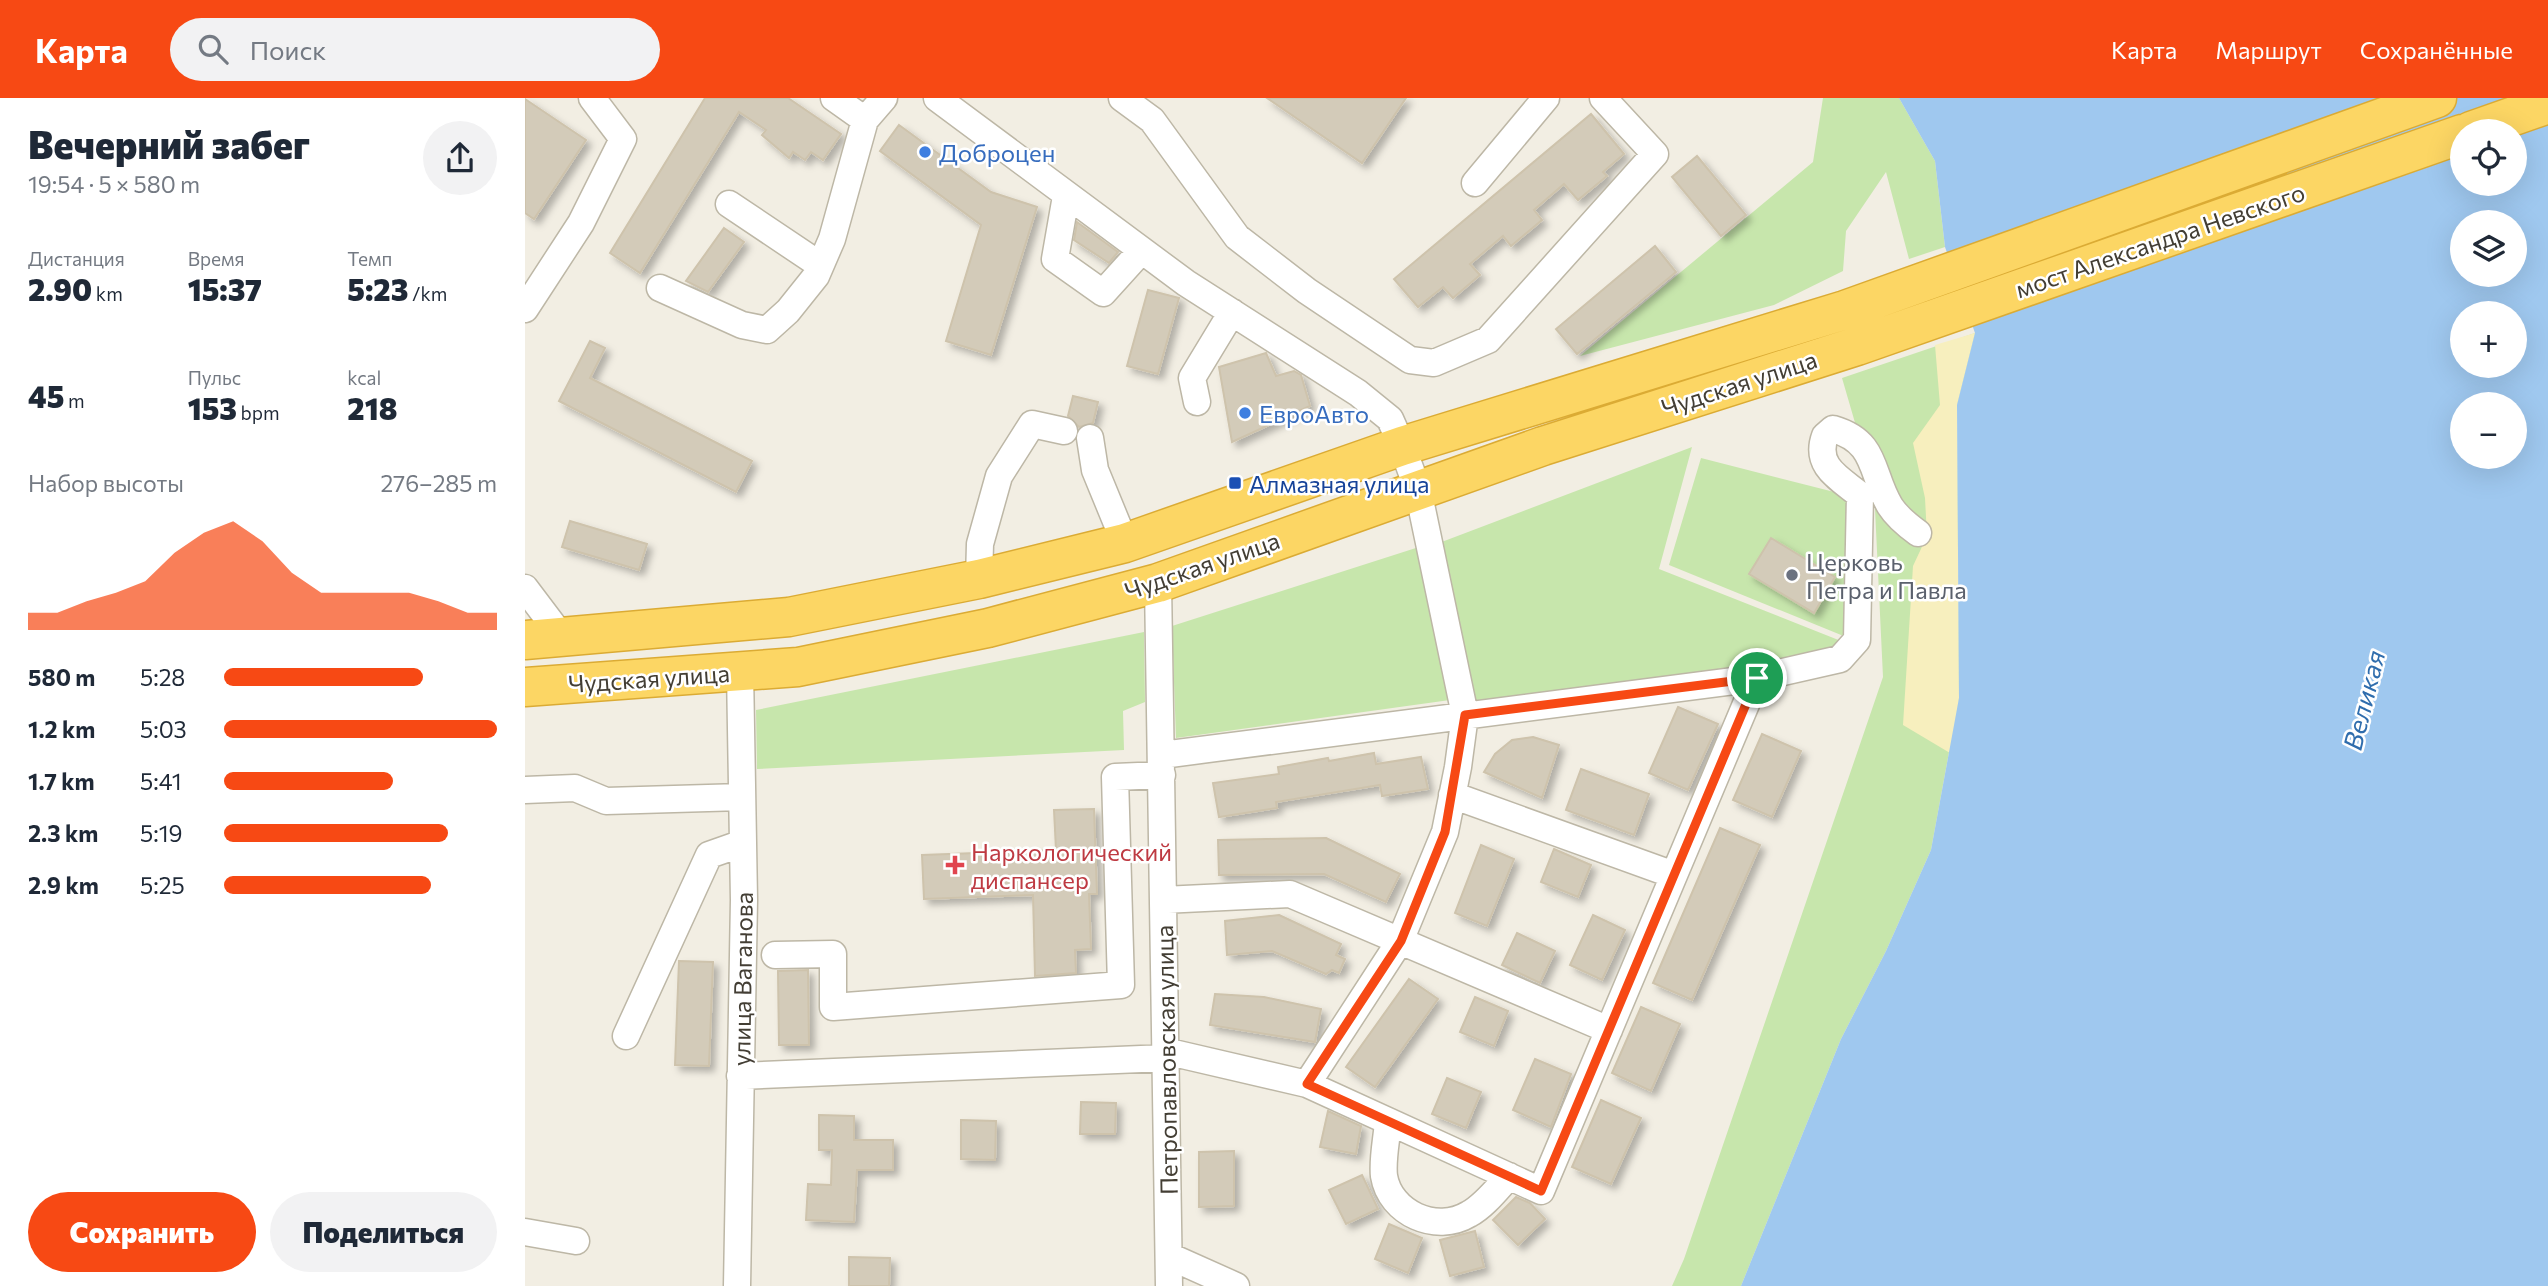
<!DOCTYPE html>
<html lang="ru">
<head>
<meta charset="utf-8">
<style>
  :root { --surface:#fff; --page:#f2f2f3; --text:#1f2937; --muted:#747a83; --accent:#f74914 }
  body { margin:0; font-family:Commissioner,sans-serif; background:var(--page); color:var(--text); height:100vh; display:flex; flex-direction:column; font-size:26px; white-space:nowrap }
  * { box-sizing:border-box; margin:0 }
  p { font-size:23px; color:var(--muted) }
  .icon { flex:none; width:38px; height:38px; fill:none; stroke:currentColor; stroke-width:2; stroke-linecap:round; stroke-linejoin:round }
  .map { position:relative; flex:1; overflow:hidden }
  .details { display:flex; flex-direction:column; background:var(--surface); width:525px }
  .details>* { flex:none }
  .tools { position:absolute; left:1925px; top:21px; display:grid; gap:14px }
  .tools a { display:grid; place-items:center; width:77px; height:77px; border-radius:50%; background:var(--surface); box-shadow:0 7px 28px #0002; font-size:35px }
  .pin { position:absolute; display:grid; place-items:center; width:60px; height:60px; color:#fff; margin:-30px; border:4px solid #fff; border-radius:50%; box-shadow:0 2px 7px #0007 }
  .round { display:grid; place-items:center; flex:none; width:74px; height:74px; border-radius:37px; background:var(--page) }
  .headline { display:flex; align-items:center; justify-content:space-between; height:119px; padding:0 28px }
  h1 { font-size:38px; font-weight:800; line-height:52px }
  .figures { display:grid; grid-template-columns:repeat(3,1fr); gap:10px; height:119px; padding:7px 28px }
  .figures div { display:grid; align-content:center }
  .figures b { font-size:30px; font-weight:800 }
  .figures small { font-size:19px; font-weight:400 }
  .figures p { font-size:19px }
  .chart { height:196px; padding:14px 28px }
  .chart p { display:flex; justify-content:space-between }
  .chart svg { width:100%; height:126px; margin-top:7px; fill:var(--accent); opacity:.7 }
  .primary-button { display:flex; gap:14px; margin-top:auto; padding:14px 28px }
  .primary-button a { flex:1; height:80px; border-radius:42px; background:var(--accent); color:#fff; font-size:28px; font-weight:800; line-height:80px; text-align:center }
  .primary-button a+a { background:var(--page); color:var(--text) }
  ul { padding:0 28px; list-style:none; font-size:23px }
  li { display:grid; grid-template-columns:112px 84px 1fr; align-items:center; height:52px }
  li i { height:18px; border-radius:9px; background:var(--accent) }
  header { display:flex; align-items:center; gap:42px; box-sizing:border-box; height:98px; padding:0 35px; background:var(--accent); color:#fff }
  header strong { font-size:33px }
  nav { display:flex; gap:38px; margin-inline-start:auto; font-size:24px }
  .search { width:490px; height:63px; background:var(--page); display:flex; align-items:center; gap:18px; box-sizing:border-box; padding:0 24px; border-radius:38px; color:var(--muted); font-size:26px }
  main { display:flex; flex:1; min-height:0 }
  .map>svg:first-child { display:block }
  .green { fill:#c7e6ac }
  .sand { fill:#f7efbe }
  .water { fill:#9fc8ef; fill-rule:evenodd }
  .building { fill:#d3cbb9; stroke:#cec3ac; stroke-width:2; filter:url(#shadow) }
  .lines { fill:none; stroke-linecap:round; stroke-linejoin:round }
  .minor-casing { stroke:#bdb7a6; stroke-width:29 }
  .highway-casing { stroke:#dbab34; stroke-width:41 }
  .minor { stroke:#fff; stroke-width:26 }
  .highway { stroke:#fcd664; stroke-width:38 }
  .route-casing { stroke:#fff; stroke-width:14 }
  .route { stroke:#f74914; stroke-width:9 }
  .shop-dot { fill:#3f7fe0; stroke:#fff; stroke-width:2.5 }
  .transit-dot { fill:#1a4fb4; stroke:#fff; stroke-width:2.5 }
  .worship-dot { fill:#6b7280; stroke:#fff; stroke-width:2.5 }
  .health-dot { fill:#e0444e; stroke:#fff; stroke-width:2.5 }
  .labels { text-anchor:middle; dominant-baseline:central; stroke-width:5; stroke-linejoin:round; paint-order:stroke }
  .shop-label { font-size:24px; fill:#366cbe; stroke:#fff; text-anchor:start }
  .street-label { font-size:24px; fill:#433e34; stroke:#fff }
  .transit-label { font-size:24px; fill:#164399; stroke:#fff; text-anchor:start }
  .worship-label { font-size:24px; fill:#5b616d; stroke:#fff; text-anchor:start }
  .health-label { font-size:24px; fill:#be3a42; stroke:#fff; text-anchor:start }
  .water-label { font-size:26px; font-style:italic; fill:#2f6dad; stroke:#fff }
</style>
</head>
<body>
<header>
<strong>Карта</strong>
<div class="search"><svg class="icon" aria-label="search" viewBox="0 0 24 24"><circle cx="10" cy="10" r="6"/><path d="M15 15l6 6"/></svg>Поиск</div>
<nav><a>Карта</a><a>Маршрут</a><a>Сохранённые</a></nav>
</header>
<main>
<section class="details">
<div class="headline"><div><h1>Вечерний забег</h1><p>19:54 · 5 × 580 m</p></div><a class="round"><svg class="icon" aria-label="share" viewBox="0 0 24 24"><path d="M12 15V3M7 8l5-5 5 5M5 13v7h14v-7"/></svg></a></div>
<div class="figures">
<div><p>Дистанция</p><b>2.90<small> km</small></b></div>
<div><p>Время</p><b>15:37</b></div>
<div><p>Темп</p><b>5:23<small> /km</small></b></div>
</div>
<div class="figures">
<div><b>45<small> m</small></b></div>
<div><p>Пульс</p><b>153<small> bpm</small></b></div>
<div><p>kcal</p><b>218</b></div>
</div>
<div class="chart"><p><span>Набор высоты</span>276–285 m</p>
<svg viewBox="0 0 160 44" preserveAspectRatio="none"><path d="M0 44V38L10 38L20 34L30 31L40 27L50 17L60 10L70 6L80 13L90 24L100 31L110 31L120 31L130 31L140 34L150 38L160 38V44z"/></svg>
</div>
<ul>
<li><b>580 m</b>5:28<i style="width:73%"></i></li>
<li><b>1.2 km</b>5:03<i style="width:100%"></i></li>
<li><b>1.7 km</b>5:41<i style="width:62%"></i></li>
<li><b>2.3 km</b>5:19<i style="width:82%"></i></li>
<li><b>2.9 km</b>5:25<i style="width:76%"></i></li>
</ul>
<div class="primary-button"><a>Сохранить</a><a>Поделиться</a></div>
</section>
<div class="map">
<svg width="2023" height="1188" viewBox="0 0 2023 1188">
  <defs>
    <filter id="shadow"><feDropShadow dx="5" dy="5" stdDeviation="3.5" flood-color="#0004"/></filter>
  </defs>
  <rect width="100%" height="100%" fill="#f2eee3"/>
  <path class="green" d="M1298,0H1374L1410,63L1420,149L1384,161L1361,74L1321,133L1318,173L1249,207L1055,258L1288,64Z
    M1450,235L1432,307L1434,600L1406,752L1361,853L1316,941L1216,1188H1147L1159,1161L1358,579L1349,390L1317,280Z
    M1167,349L1134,471L1316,543L1305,562L949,612L914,445Z
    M1176,360L1329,399L1319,489L1327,492L1321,539L1144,467Z
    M894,449L925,602L651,640L647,528Z
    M619,534L620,604L598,613L599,652L232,671L231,612Z"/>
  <path class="sand" d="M1450,235L1432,307L1434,600L1425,655L1378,627L1388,468L1402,438L1400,400L1388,345L1415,307L1410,247Z"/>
  <path class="water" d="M1374,0H2023V1188H1216L1316,941L1361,853L1406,752L1434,600L1432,307L1450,235L1420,149L1410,63ZM1937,33H1990V86H1937ZM1937,124H1990V177H1937ZM1937,215H1990V268H1937ZM1937,306H1990V359H1937Z"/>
  <path class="building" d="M180,0H263L316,36L298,62L286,54L280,62L268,54L264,60L237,37L241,32L214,14L115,175L85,155Z
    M742,0H881L837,65Z
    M0,1L61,42L9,121L0,115Z
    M1066,16L1099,56L1078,74L1082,78L1053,102L1039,86L1009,112L1017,122L986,148L978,138L945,166L955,177L928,200L918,189L893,209L869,181Z
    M374,27L466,94L512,109L466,257L421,243L456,127L355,53Z
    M1172,58L1221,117L1196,138L1147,79Z
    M552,124L593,154L584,165L549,142Z
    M199,130L219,144L183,194L161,183Z
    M1130,148L1151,174L1052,256L1031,231Z
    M623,192L654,200L633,276L602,268Z
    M65,243L80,250L65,280L227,363L211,394L34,303Z
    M741,255L751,278L769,273L776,277L785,308L707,344L694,269Z
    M548,298L573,304L568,325L554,329L543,318Z
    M45,423L122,446L114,472L37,449Z
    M1246,440L1310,479L1289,515L1224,476Z
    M1153,609L1193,626L1163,692L1124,675Z
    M1237,636L1276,653L1247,719L1208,702Z
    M1008,639L1034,647L1017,700L959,674L970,656L987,642Z
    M849,655L851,666L896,659L903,691L857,698L855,687L751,704L752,710L694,719L688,685L754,676L753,669L803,660L804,663Z
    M1056,671L1124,696L1109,737L1041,712Z
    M569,711L572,796H564L566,851L550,852L551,875L510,878L508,797L399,801L397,757L531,752L529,712Z
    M1195,730L1235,747L1167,902L1128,885Z
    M801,740L875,776L861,804L799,776L694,777L693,742Z
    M956,747L989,761L962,828L930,815Z
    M1029,751L1066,767L1053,799L1016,784Z
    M754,817L816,846L811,857L820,861L814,875L807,872L801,876L747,853L702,857L700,823Z
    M1068,817L1100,832L1077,882L1045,867Z
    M992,835L1030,853L1015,885L977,867Z
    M154,863L188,864L184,968L150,967Z
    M283,872L284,947H254L253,873Z
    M884,881L913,901L850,989L821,969Z
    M690,896L739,899L796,911L790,944L685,927Z
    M950,899L983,913L969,948L935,934Z
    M1116,909L1155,926L1126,993L1087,975Z
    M1010,961L1046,976L1026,1029L988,1012Z
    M922,980L956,994L941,1030L907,1016Z
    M1076,1002L1116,1020L1086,1086L1047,1069Z
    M556,1004L591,1005L590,1036H555Z
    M803,1013L836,1028L831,1056L795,1049Z
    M294,1017L329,1018V1042H368V1072H332L329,1124L281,1122L283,1086L306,1087L307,1052H294Z
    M436,1022L471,1023L470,1062L436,1061Z
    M709,1053V1108L674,1109V1054Z
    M837,1077L853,1111L821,1126L804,1092Z
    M991,1099L1005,1105L1020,1121L993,1147L968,1122Z
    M864,1126L897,1140L883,1175L850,1161Z
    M950,1133L959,1169L925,1178L915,1142Z
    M324,1159L365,1160L364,1188H324Z"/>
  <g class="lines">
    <g class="minor-casing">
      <path id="minor" d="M309,0L340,22
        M412,0L661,185L833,295L865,321L877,348L893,392L940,617L933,669L920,734L875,843L782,986
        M597,0L627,22L712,139L782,193L885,262L909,265L963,242L1130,56L1078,0
        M950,85L1021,0
        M541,98L530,161L578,195L616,153
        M204,106L295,167
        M135,190L217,227L242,232L263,213L291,178L307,141L340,22L359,0
        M0,211L56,125L98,41L67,0
        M672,304L667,280L707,214
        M565,340L570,372L600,445
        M454,481L455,446L474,378L507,326L539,333
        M633,485L644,1188
        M0,490L37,539
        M637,657L1232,580L1315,561L1332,542L1335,397C1314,380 1289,368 1300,338L1308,331C1353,344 1345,375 1365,408C1372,419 1382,427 1393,435
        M0,692L50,690L81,703L217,699
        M927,697L1149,777
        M638,802L765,796L1084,932
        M250,857L308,856V909L596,887L590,679L637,677
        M101,938L184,757L218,745
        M640,953L782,986L1016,1093L1232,580
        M215,978L640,960
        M863,1023C862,1040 857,1061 859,1078C865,1115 911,1136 944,1116C959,1108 972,1091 984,1078
        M0,1134L51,1143
        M644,1158L711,1188
        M212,1188L219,802L215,573"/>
    </g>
    <g class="highway-casing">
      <path id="highway" d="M1946,33L2023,6
        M0,542L264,519L454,481L600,445L877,348L1320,212L1912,0
        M0,589L273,569L463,530L633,485L1018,348L1332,248L1937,36"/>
    </g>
    <use href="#minor" class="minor"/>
    <use href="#highway" class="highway"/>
  </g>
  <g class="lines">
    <g class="route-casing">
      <path id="route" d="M1232,580L1016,1093L782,986L876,843L920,734L940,617Z"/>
    </g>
    <use href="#route" class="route"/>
  </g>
  <g class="shop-dot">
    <circle cx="400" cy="54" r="7"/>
    <circle cx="720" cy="315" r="7"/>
  </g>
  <rect class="transit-dot" x="703" y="378" width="14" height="14" rx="3.5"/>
  <circle class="worship-dot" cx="1267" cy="477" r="7"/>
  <path class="health-dot" d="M426.5 756.5h7v7h7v7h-7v7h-7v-7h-7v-7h7z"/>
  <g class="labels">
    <g class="shop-label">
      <text x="414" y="54">Доброцен</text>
      <text x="734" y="315">ЕвроАвто</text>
    </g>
    <g class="street-label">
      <text transform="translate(1635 142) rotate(-19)">мост Александра Невского</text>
      <text transform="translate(1214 285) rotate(-18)">Чудская улица</text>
      <text transform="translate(677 467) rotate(-19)">Чудская улица</text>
      <text transform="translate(124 580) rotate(-4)">Чудская улица</text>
      <text transform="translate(217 881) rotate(-89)">улица Ваганова</text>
      <text transform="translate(641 962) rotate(-91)">Петропавловская улица</text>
    </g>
    <g class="transit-label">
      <text x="724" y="385">Алмазная улица</text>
    </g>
    <g class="worship-label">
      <text x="1281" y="463">Церковь<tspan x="1281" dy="28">Петра и Павла</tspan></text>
    </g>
    <g class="health-label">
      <text x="446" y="753">Наркологический<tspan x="446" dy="28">диспансер</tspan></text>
    </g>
    <g class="water-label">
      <text transform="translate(1838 602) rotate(-76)">Великая</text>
    </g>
  </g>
</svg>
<div class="tools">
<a><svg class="icon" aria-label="locate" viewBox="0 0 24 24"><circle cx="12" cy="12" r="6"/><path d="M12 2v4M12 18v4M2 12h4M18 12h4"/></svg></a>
<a><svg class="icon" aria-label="layers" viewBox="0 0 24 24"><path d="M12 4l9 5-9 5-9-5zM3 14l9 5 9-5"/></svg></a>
<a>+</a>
<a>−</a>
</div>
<div class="pin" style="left:1232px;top:580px;background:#1e9e55"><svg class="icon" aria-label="arrive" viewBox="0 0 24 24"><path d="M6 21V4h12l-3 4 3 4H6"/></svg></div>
</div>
</main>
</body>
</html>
